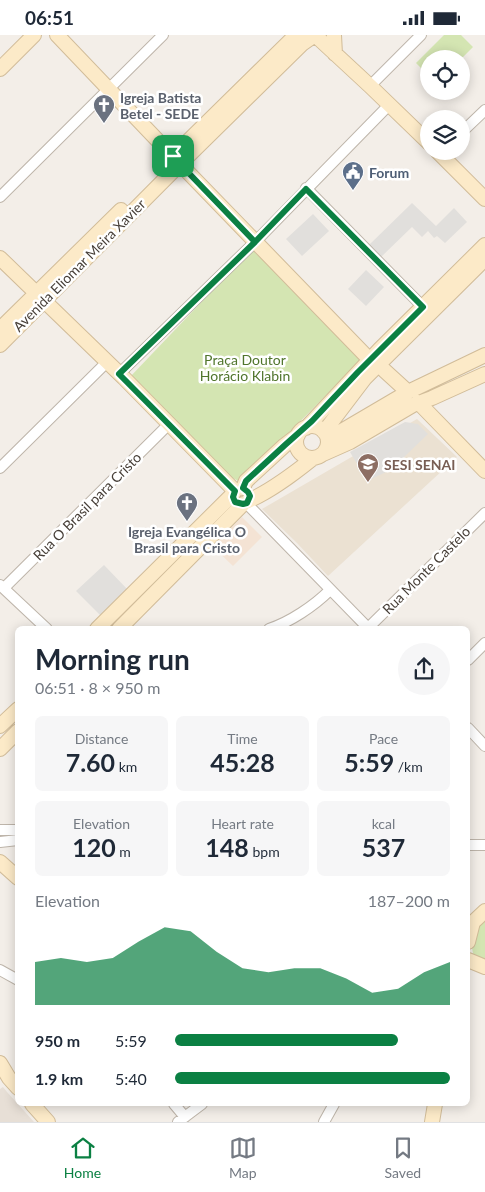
<!DOCTYPE html>
<html lang="en">
<head>
<meta charset="utf-8">
<style>
  :root { --surface:#fff; --page:#f6f6f7; --text:#1f2937; --muted:#747a83; --line:#e0e1e3; --accent:#0b8043 }
  body { margin:0; font-family:Lato,sans-serif; background:var(--page); color:var(--text); height:100vh; display:flex; flex-direction:column; font-size:19px; white-space:nowrap }
  * { box-sizing:border-box; margin:0 }
  p { font-size:16px; color:var(--muted) }
  .icon { flex:none; width:28px; height:28px; fill:none; stroke:currentColor; stroke-width:2; stroke-linecap:round; stroke-linejoin:round }
  .map { position:relative; flex:1; overflow:hidden }
  .drawer { position:absolute; left:15px; top:591px; width:455px; height:480px; display:flex; flex-direction:column; background:var(--surface); border-radius:8px; box-shadow:0 2px 12px #0003 }
  .drawer>* { flex:none }
  .fabs { position:absolute; left:420px; top:15px; display:grid; gap:10px }
  .fabs a { display:grid; place-items:center; width:50px; height:50px; border-radius:50%; background:var(--surface); box-shadow:0 2px 12px #0003; font-size:25px }
  .pin { position:absolute; display:grid; place-items:center; width:42px; height:42px; color:#fff; margin:-21px; border-radius:10px; box-shadow:0 2px 8px #0006 }
  .round { display:grid; place-items:center; flex:none; width:52px; height:52px; border-radius:26px; background:var(--page) }
  .head { display:flex; align-items:center; justify-content:space-between; height:85px; padding:0 20px }
  h1 { font-size:28px; font-weight:700; line-height:38px }
  .metrics { display:grid; grid-template-columns:repeat(3,1fr); gap:8px; height:85px; padding:5px 20px }
  .metrics div { display:grid; align-content:center; border-radius:8px; background:var(--page); text-align:center }
  .metrics b { font-size:25px; font-weight:700 }
  .metrics small { font-size:14px; font-weight:400 }
  .metrics p { font-size:14px }
  .chart { height:140px; padding:10px 20px }
  .chart p { display:flex; justify-content:space-between }
  .chart svg { width:100%; height:90px; margin-top:5px; fill:var(--accent); opacity:.7 }
  ul { padding:0 20px; list-style:none; font-size:16px }
  li { display:grid; grid-template-columns:80px 60px 1fr; align-items:center; height:38px }
  li i { height:12px; border-radius:6px; background:var(--accent) }
  .status { display:flex; justify-content:space-between; align-items:center; height:35px; padding:0 25px; background:var(--surface); direction:ltr }
  .status svg { height:14px; fill:currentColor }
  .tab-bar { display:flex; justify-content:space-around; align-items:center; height:70px; border-top:1px solid var(--line); background:var(--surface); font-size:14px; color:var(--muted) }
  .tab-bar a { display:grid; justify-items:center; gap:2px }
  .tab-bar .on { color:var(--accent) }
  .map>svg:first-child { display:block }
  .residential { fill:#e7dfd6 }
  .commercial { fill:#f4e3d4 }
  .education { fill:#ebe1d2 }
  .green { fill:#d4e5b2 }
  .parking { fill:#e1dfdc }
  .lines { fill:none; stroke-linecap:round; stroke-linejoin:round }
  .street-casing { stroke:#beb5aa; stroke-width:12 }
  .secondary-casing { stroke:#d1bc99; stroke-width:16 }
  .street { stroke:#fff; stroke-width:10 }
  .secondary { stroke:#fceac8; stroke-width:14 }
  .route-casing { stroke:#fff; stroke-width:10 }
  .route { stroke:#0b8043; stroke-width:6 }
  .labels { text-anchor:middle; dominant-baseline:central; stroke-width:5; stroke-linejoin:round; paint-order:stroke }
  .worship-label { font-size:14px; font-weight:bold; fill:#5b616d; stroke:#fff; text-anchor:start }
  .service-label { font-size:14px; font-weight:bold; fill:#4e5e75; stroke:#fff; text-anchor:start }
  .street-label { font-size:14px; fill:#463e37; stroke:#fff }
  .park-label { font-size:14px; fill:#50752c; stroke:#fff }
  .education-label { font-size:14px; font-weight:bold; fill:#785e54; stroke:#fff; text-anchor:start }
</style>
</head>
<body>
<div class="status"><b>06:51</b><svg viewBox="0 0 49 12"><path d="M0 12V9h3v3zM5 12V6h3v6zM10 12V3h3v9zM15 12V0h3v12zM26 1h20v11H26zM47 4h2v5h-2z"/></svg></div>
<div class="map">
<svg width="485" height="1087" viewBox="0 0 485 1087">
  <rect width="100%" height="100%" fill="#f3eee8"/>
  <path class="residential" d="M3,1052L7,1057L34,1087H0V1054Z"/>
  <path class="commercial" d="M242,482L262,502L233,531L212,511Z"/>
  <path class="education" d="M417,384L457,422L328,541L297,508L262,474Z"/>
  <path class="green" d="M444,0H461L473,12L461,24H429V41L416,28Z
    M252,214L363,323L240,447L229,441L130,342Z
    M485,881V930L474,922C469,905 474,894 485,881Z"/>
  <path class="parking" d="M412,168L436,191L454,173L467,187L445,208L437,201L434,203L428,196L422,202L412,192L381,222L369,210Z
    M313,179L329,196L302,221L286,204Z
    M366,235L384,252L366,271L348,254Z
    M405,387L418,389L428,399L402,424L400,423L386,437L367,446L350,417Z
    M104,530L129,556L102,582L76,556Z"/>
  <g class="lines">
    <g class="street-casing">
      <path id="street" d="M370,51L421,0
        M461,98L485,75
        M306,153L423,272
        M0,162L163,0
        M119,339L255,207L389,70
        M0,433L107,327
        M247,467L249,471L369,594
        M0,550L47,594
        M4,553L169,389
        M368,593L485,478
        M269,594C290,587 314,571 330,555
        M468,625L485,608
        M468,693L485,711
        M0,795H18
        M0,807L18,805
        M468,810H485
        M0,935L18,945
        M174,1069L185,1082
        M178,1087L202,1069
        M324,1087L334,1069"/>
    </g>
    <g class="secondary-casing">
      <path id="secondary" d="M57,0L161,109L167,111L175,120
        M315,0L370,51L429,108
        M334,0L335,19
        M0,34L34,0
        M437,116L485,164
        M176,120L179,115L296,0
        M182,127L302,9L312,2
        M180,129L370,325
        M0,223L124,343L235,456
        M0,294L121,175
        M0,310L179,130
        M379,330L385,336L408,357
        M418,367L485,436
        M296 407a16 16 0 1 1 32 0a16 16 0 1 1-32 0Z
        M306,393L379,315L485,210
        M324,397L365,343L485,224
        M328,404L408,357L485,320
        M323,419L350,407L413,370L432,363L485,339
        M243,453L246,446L285,410L298,400
        M248,466C271,456 292,440 312,424
        M97,594L233,459
        M119,594L243,469
        M0,691L18,674
        M0,714L18,696
        M0,827L18,843
        M468,892L485,876
        M468,907L473,887
        M468,925L485,932
        M0,1028L9,1043L18,1053
        M32,1069L48,1087
        M432,1087L435,1069"/>
    </g>
    <use href="#street" class="street"/>
    <use href="#secondary" class="secondary"/>
  </g>
  <g class="lines">
    <g class="route-casing">
      <path id="route" d="M173,121L176,120L181,122L182,127L180,129L255,207L119,339L226,447L235,456L233,462L235,467L243,469L247,468L250,461L248,457L243,453L246,446L285,410L312,386L358,337L423,272L306,154L255,207L180,129L176,130L172,128L171,125L173,121"/>
    </g>
    <use href="#route" class="route"/>
  </g>
  <defs>
    <g id="church-pin" transform="scale(1.125)"><path d="M0 17L-7.5 6A9.5 9.5 0 1 1 7.5 6Z" fill="#6b7280" stroke="#fff"/><path d="M-1.2-6h2.4v3.5h3.3v2.4h-3.3V6h-2.4V-.1h-3.3v-2.4h3.3Z" fill="#fff"/></g>
    <g id="civic-pin" transform="scale(1.125)"><path d="M0 17L-7.5 6A9.5 9.5 0 1 1 7.5 6Z" fill="#5c6f8a" stroke="#fff"/><path d="M-.6-6.5H3V-4.5H.6V-3L4-1V1h2V6H-6V1h2V-1L-.6-3ZM-1.2 2.5V6h2.4V2.5Z" fill="#fff"/></g>
    <g id="school-pin" transform="scale(1.125)"><path d="M0 17L-7.5 6A9.5 9.5 0 1 1 7.5 6Z" fill="#8d6e63" stroke="#fff"/><path d="M0-5L7-2L0 1L-7-2ZM-4 1L0 2.5L4 1V4Q0 6-4 4Z" fill="#fff"/></g>
  </defs>
  <g fill-rule="evenodd">
    <use href="#church-pin" x="104" y="70"/>
    <use href="#civic-pin" x="353" y="137"/>
    <use href="#school-pin" x="368" y="429"/>
    <use href="#church-pin" x="187" y="468"/>
  </g>
  <g class="labels">
    <g class="worship-label">
      <text x="120" y="62">Igreja Batista<tspan x="120" dy="16">Betel - SEDE</tspan></text>
      <text x="187" y="496" text-anchor="middle">Igreja Evangélica O<tspan x="187" dy="16">Brasil para Cristo</tspan></text>
    </g>
    <g class="service-label">
      <text x="369" y="137">Forum</text>
    </g>
    <g class="street-label">
      <text transform="translate(79 230) rotate(-45)">Avenida Eliomar Meira Xavier</text>
      <text transform="translate(87 471) rotate(-45)">Rua O Brasil para Cristo</text>
      <text transform="translate(426 535) rotate(-45)">Rua Monte Castelo</text>
    </g>
    <g class="park-label">
      <text x="245" y="324">Praça Doutor<tspan x="245" dy="16">Horácio Klabin</tspan></text>
    </g>
    <g class="education-label">
      <text x="384" y="429">SESI SENAI</text>
    </g>
  </g>
</svg>
<div class="fabs">
<a><svg class="icon" aria-label="locate" viewBox="0 0 24 24"><circle cx="12" cy="12" r="6"/><path d="M12 2v4M12 18v4M2 12h4M18 12h4"/></svg></a>
<a><svg class="icon" aria-label="layers" viewBox="0 0 24 24"><path d="M12 4l9 5-9 5-9-5zM3 14l9 5 9-5"/></svg></a>
</div>
<div class="pin" style="left:173px;top:121px;background:#1e9e55"><svg class="icon" aria-label="arrive" viewBox="0 0 24 24"><path d="M6 21V4h12l-3 4 3 4H6"/></svg></div>
<section class="drawer">
<div class="head"><div><h1>Morning run</h1><p>06:51 · 8 × 950 m</p></div><a class="round"><svg class="icon" aria-label="share" viewBox="0 0 24 24"><path d="M12 15V3M7 8l5-5 5 5M5 13v7h14v-7"/></svg></a></div>
<div class="metrics">
<div><p>Distance</p><b>7.60<small> km</small></b></div>
<div><p>Time</p><b>45:28</b></div>
<div><p>Pace</p><b>5:59<small> /km</small></b></div>
</div>
<div class="metrics">
<div><p>Elevation</p><b>120<small> m</small></b></div>
<div><p>Heart rate</p><b>148<small> bpm</small></b></div>
<div><p>kcal</p><b>537</b></div>
</div>
<div class="chart"><p><span>Elevation</span>187–200 m</p>
<svg viewBox="0 0 160 44" preserveAspectRatio="none"><path d="M0 44V23L10 21L20 23L30 21L40 13L50 6L60 8L70 18L80 26L90 28L100 26L110 26L120 31L130 38L140 36L150 28L160 23V44z"/></svg>
</div>
<ul>
<li><b>950 m</b>5:59<i style="width:81%"></i></li>
<li><b>1.9 km</b>5:40<i style="width:100%"></i></li>
</ul>
</section>
</div>
<nav class="tab-bar">
<a class="on"><svg class="icon" aria-label="home" viewBox="0 0 24 24"><path d="M3 11l9-7 9 7M6 9v11h12V9"/></svg>Home</a>
<a><svg class="icon" aria-label="map" viewBox="0 0 24 24"><path d="M3 6l6-2 6 2 6-2v14l-6 2-6-2-6 2zM9 4v14M15 6v14"/></svg>Map</a>
<a><svg class="icon" aria-label="saved" viewBox="0 0 24 24"><path d="M7 4h10v16l-5-4-5 4z"/></svg>Saved</a>
</nav>
</body>
</html>
